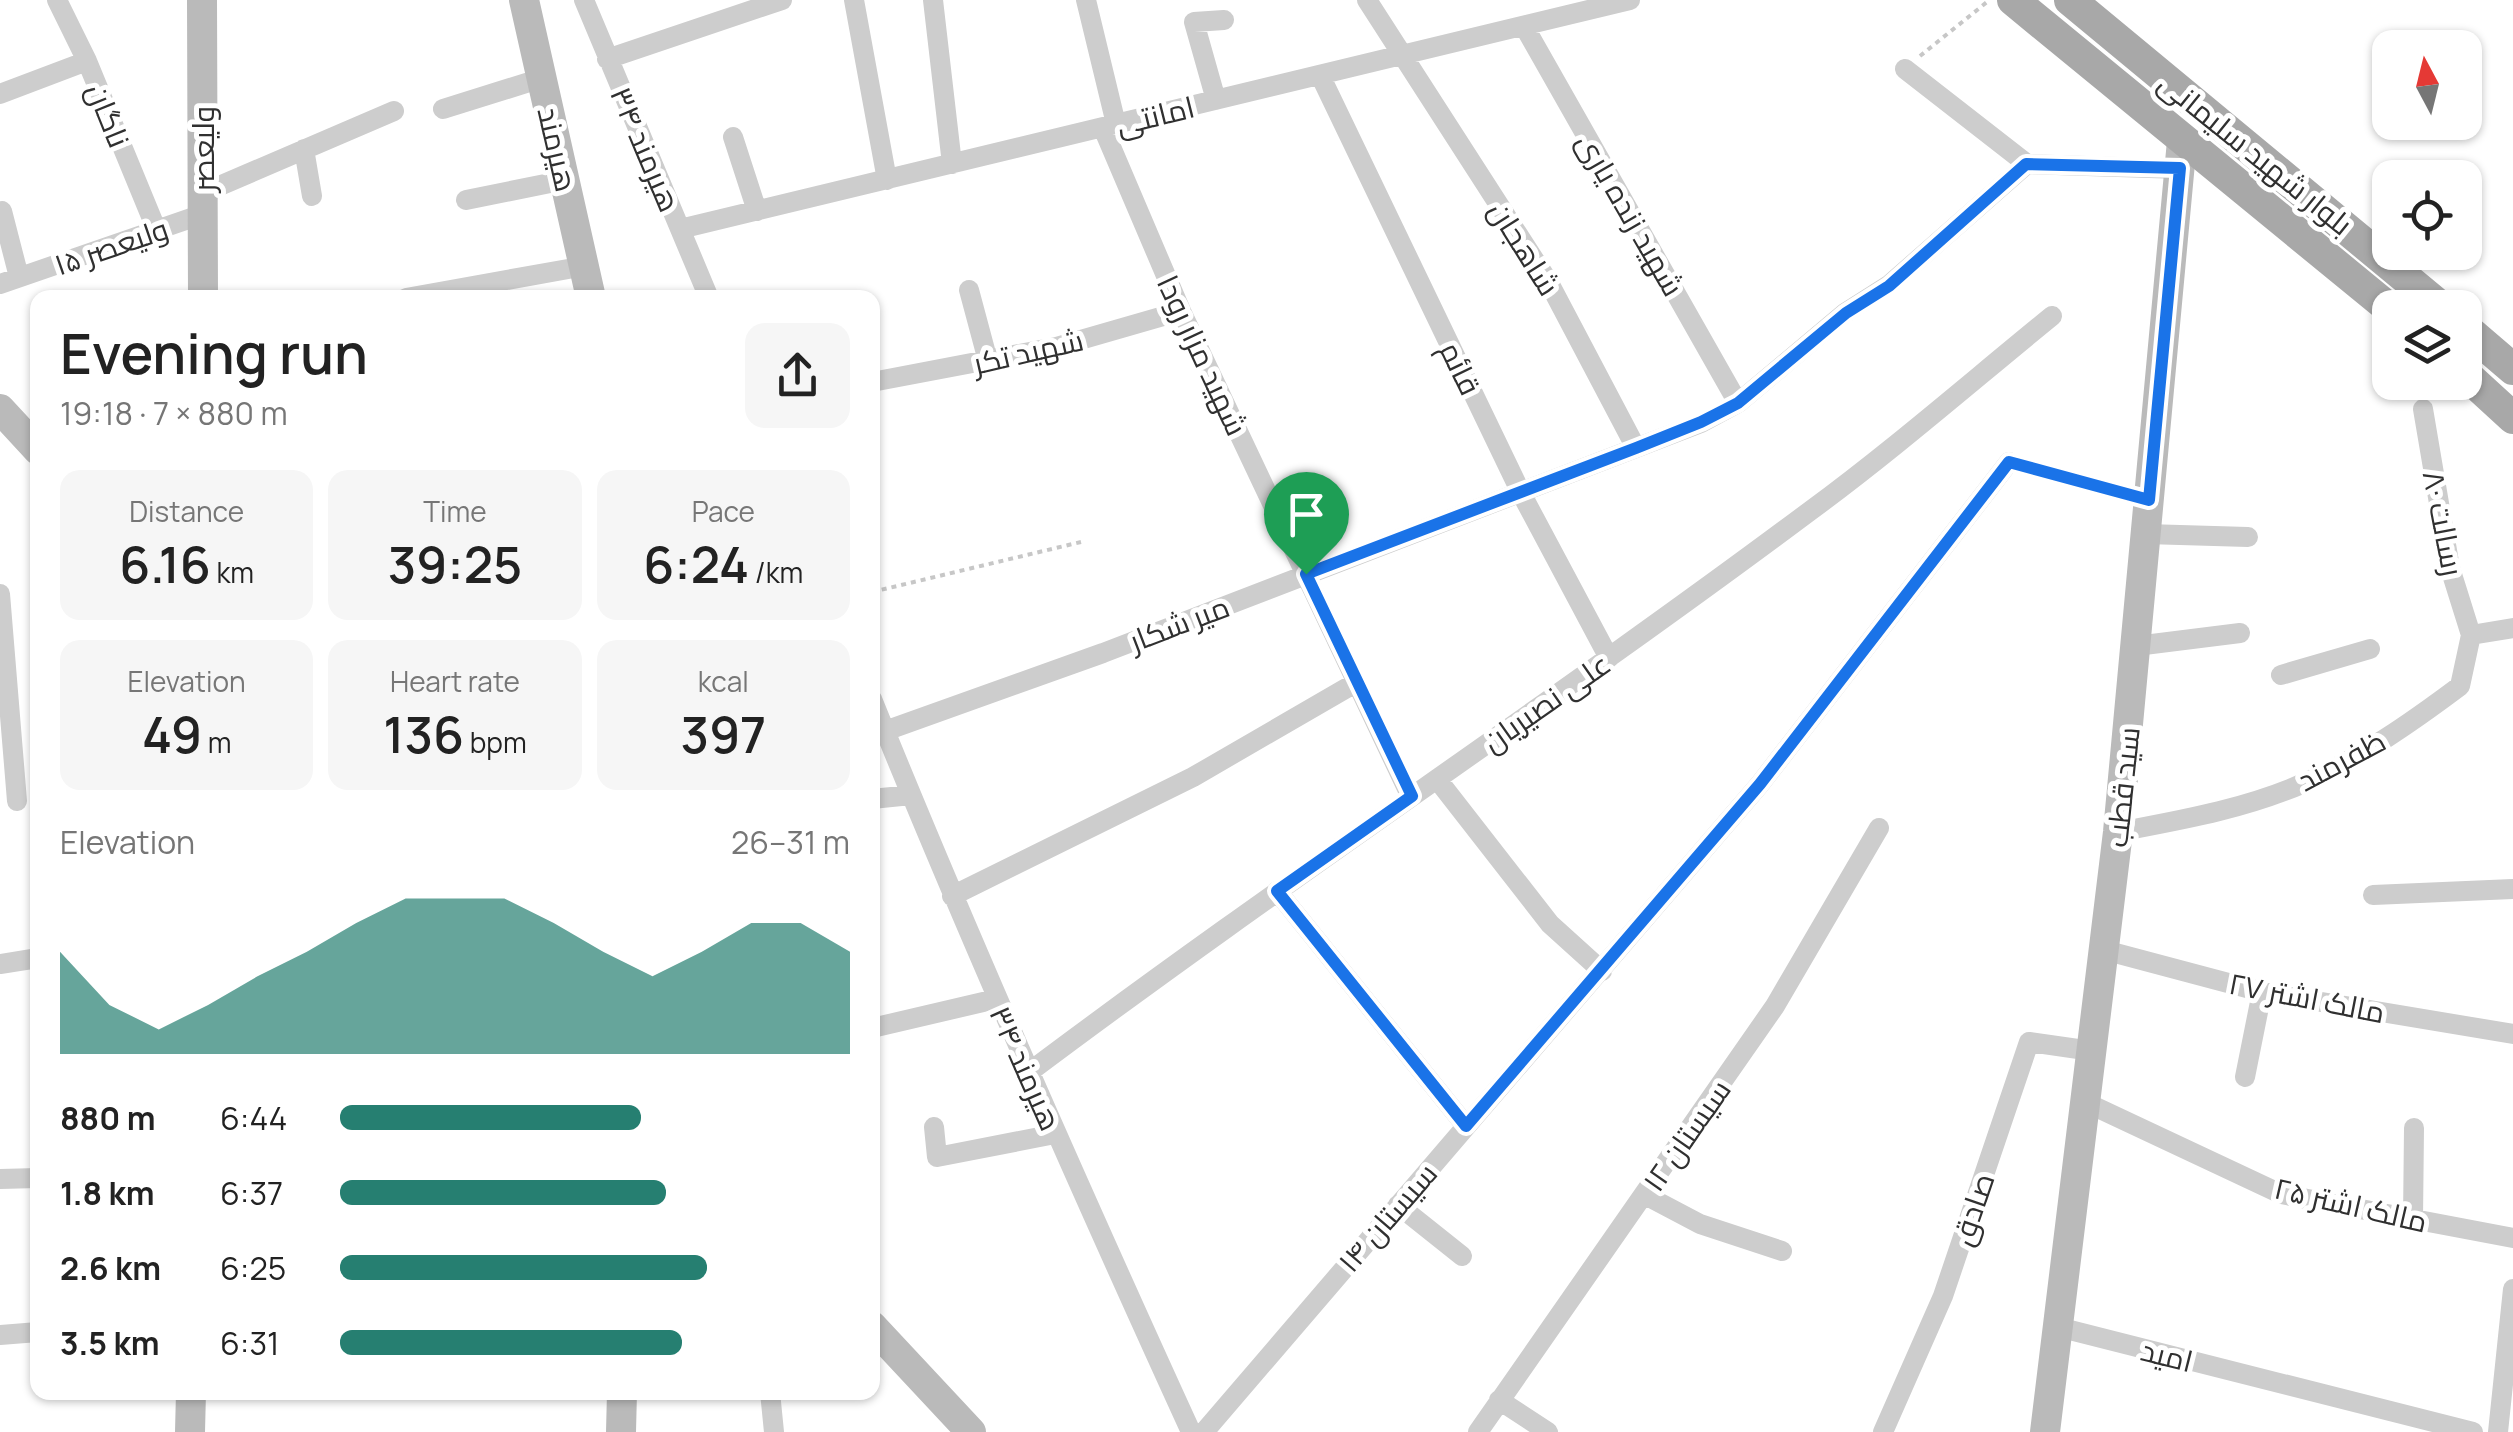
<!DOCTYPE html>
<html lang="en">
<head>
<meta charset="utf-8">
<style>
  :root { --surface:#fff; --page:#f6f6f6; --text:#222; --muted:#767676; --accent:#267f71 }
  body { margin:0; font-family:Manrope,Cairo,sans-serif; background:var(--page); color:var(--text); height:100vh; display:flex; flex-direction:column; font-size:38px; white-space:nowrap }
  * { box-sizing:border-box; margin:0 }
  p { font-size:32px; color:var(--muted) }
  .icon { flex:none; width:55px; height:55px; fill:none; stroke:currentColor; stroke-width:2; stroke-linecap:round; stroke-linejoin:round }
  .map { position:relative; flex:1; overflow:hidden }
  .sheet { position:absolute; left:30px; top:290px; width:850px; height:1110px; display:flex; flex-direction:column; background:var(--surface); border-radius:20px; box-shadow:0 2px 8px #0004 }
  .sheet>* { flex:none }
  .needle { width:65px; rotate:353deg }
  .tools { position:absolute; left:2372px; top:30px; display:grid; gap:20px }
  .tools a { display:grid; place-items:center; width:110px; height:110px; border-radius:20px; background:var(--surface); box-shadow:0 2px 8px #0004; font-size:50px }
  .pin { position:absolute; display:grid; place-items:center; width:85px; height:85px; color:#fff; margin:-102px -42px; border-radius:50% 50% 50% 0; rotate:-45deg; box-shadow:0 0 10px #0007 }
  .pin .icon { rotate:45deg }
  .round { display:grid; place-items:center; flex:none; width:105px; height:105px; border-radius:20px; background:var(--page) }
  .head { display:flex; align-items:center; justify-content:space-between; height:170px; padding:0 30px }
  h1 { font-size:55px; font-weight:600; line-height:75px }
  .figures { display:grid; grid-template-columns:repeat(3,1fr); gap:15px; height:170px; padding:10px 30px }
  .figures div { display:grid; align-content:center; border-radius:20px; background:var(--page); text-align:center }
  .figures b { font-size:50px; font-weight:600 }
  .figures small { font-size:28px; font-weight:400 }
  .figures p { font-size:28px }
  .chart { height:280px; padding:20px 30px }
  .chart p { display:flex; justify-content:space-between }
  .chart svg { width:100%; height:180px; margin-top:10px; fill:var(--accent); opacity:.7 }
  ul { padding:0 30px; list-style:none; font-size:32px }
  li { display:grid; grid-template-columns:160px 120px 1fr; align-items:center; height:75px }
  li i { height:25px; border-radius:12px; background:var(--accent) }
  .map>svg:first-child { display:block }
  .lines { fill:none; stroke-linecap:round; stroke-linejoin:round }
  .path { stroke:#c7c7c7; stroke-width:4; stroke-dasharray:5 5; stroke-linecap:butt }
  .street { stroke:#cdcdcd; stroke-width:20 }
  .secondary { stroke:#bababa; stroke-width:30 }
  .primary { stroke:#a8a8a8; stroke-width:32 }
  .route-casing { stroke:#fff; stroke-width:20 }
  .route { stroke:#1a73e8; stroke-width:12 }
  .labels { text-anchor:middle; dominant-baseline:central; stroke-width:10; stroke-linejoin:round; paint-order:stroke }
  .street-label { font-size:30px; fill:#303030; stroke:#fff }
</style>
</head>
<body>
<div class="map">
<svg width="2513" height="1432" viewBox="0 0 2513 1432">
  <rect width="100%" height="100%" fill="#fff"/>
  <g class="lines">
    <path class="path" d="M1920,56L1987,2
      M2028,467L2125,493
      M872,592L1081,542"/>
    <path class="street" d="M57,0L87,61L157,231
      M584,0L709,298
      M854,0L887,180
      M933,0L952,164
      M1086,0L1116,124
      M1367,0L1548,281L1636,448
      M1524,26L1738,403
      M607,59L782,0
      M1905,69L2027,164
      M1320,75L1521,493L1609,658
      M0,94L87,61
      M1216,100L1194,22L1224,20
      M443,109L542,78
      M1103,128L1181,311L1411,797
      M733,137L757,211
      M304,149L312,196
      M203,193L394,111
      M466,200L565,180
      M2,211L19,277
      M680,229L1630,0
      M0,284L203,214
      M969,290L988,361
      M406,298L585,266
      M872,382L1056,347L1181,311
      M2423,409L2450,568L2471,635
      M2146,534L2248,537
      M0,594L17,801
      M2136,646L2240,633
      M2281,675L2370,649
      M872,699C972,946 1080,1189 1191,1432
      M885,731L1103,653L1701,423L1738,403L1845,313L1889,285L2027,164L2180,169
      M1437,779L1550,924L1602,971
      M872,799L911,795
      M2118,832C2181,820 2245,809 2304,783C2359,759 2412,722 2460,686L2471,635L2513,628
      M1277,891L1466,1126
      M2373,895L2513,889
      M952,896L1193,777L1357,682
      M2104,950L2262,992L2513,1034
      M0,964L38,958
      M872,1028L996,999
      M1028,1073C1285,880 1553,703 1810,511C1893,450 1972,381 2052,316
      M2245,1077L2262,992
      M2085,1102L2281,1194L2513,1238
      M934,1127L937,1157L1055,1134
      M0,1179L38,1178
      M1645,1195L1700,1224L1782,1251
      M1398,1205L1462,1256
      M2413,1219L2414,1128
      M2058,1327L2473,1432
      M0,1335L38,1332
      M770,1392L774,1432
      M1499,1400L1548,1432
      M1204,1432L1760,784L2009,462
      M1478,1432L1775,1006L1879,828
      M1883,1432L1943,1296L2029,1042L2092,1051
      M2498,1432L2513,1289"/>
    <path class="secondary" d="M202,0L203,298
      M524,0L591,298
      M0,409L38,450
      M872,1326L971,1432
      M190,1432L191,1392
      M621,1432L622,1392
      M2045,1432L2118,832L2182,141"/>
    <path class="primary" d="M2013,0L2390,309
      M2070,0L2442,308
      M2465,328L2513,369
      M2465,374L2513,418"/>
  </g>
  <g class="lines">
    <g class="route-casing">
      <path id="route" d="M2026,164L2180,168L2149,500L2009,462L1760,784L1466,1126L1277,891L1412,796L1306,574L1636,448L1701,422L1738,403L1846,313L1889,286Z"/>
    </g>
    <use href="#route" class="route"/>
  </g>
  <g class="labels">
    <g class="street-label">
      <text transform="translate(109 115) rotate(68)">ناگان</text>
      <text transform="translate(1155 115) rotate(-14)">امانتی</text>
      <text transform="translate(202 149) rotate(-90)">ولیعصر</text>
      <text transform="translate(558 149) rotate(77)">هیرمند</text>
      <text transform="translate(646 149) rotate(67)">هیرمند ۳۴</text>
      <text transform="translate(2256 153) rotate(39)">بلوار شهید سلیمانی</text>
      <text transform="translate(1631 214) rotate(60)">شهید زنده یاری</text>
      <text transform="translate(111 246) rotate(-19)">ولیعصر ۱۵</text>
      <text transform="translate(1525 248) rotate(58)">شاهجان</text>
      <text transform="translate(1028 351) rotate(-13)">شهید تکر</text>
      <text transform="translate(1203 355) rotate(65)">شهید مزار رودا</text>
      <text transform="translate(1461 368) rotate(64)">قائم</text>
      <text transform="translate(2444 523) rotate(79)">رسالت ۸۰</text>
      <text transform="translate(1179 623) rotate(-21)">میر شکار</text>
      <text transform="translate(1546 702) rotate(-35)">علی نصیریان</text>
      <text transform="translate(2341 760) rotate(-28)">ظفرمند</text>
      <text transform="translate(2122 787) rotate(-84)">سید قطب</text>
      <text transform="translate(2307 997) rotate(11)">مالک اشتر ۲۷</text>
      <text transform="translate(1026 1068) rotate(66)">هیرمند ۳۴</text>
      <text transform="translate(1686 1135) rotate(-55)">سیستان ۱۲</text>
      <text transform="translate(2351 1204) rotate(13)">مالک اشتر ۲۵</text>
      <text transform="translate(1972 1209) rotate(-71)">صادق</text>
      <text transform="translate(1387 1217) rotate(-49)">سیستان ۱۴</text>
      <text transform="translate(2167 1355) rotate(14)">امید</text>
    </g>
  </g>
</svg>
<div class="tools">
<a><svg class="needle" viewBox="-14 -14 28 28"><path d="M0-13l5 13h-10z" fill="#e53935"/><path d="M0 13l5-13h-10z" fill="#767676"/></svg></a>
<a><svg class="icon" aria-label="locate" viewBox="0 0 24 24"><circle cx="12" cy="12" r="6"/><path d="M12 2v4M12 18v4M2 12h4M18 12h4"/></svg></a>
<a><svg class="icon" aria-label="layers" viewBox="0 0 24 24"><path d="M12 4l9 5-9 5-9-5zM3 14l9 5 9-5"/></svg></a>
</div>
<div class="pin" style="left:1306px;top:574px;background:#1e9e55"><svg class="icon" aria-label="arrive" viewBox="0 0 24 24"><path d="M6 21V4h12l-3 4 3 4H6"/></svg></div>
<section class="sheet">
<div class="head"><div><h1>Evening run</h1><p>19:18 · 7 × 880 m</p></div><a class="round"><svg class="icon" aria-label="share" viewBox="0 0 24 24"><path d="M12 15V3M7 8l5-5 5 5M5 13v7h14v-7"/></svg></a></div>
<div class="figures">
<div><p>Distance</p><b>6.16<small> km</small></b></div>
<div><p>Time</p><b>39:25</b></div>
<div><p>Pace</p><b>6:24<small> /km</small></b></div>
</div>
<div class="figures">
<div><p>Elevation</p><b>49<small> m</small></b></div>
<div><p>Heart rate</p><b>136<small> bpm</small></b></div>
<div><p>kcal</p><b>397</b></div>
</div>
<div class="chart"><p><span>Elevation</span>26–31 m</p>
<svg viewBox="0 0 160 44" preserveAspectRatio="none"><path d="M0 44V19L10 32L20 38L30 32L40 25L50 19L60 12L70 6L80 6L90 6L100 12L110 19L120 25L130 19L140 12L150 12L160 19V44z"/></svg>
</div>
<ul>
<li><b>880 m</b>6:44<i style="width:59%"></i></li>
<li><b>1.8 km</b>6:37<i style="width:64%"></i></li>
<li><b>2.6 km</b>6:25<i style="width:72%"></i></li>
<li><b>3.5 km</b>6:31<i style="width:67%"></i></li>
</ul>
</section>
</div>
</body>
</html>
